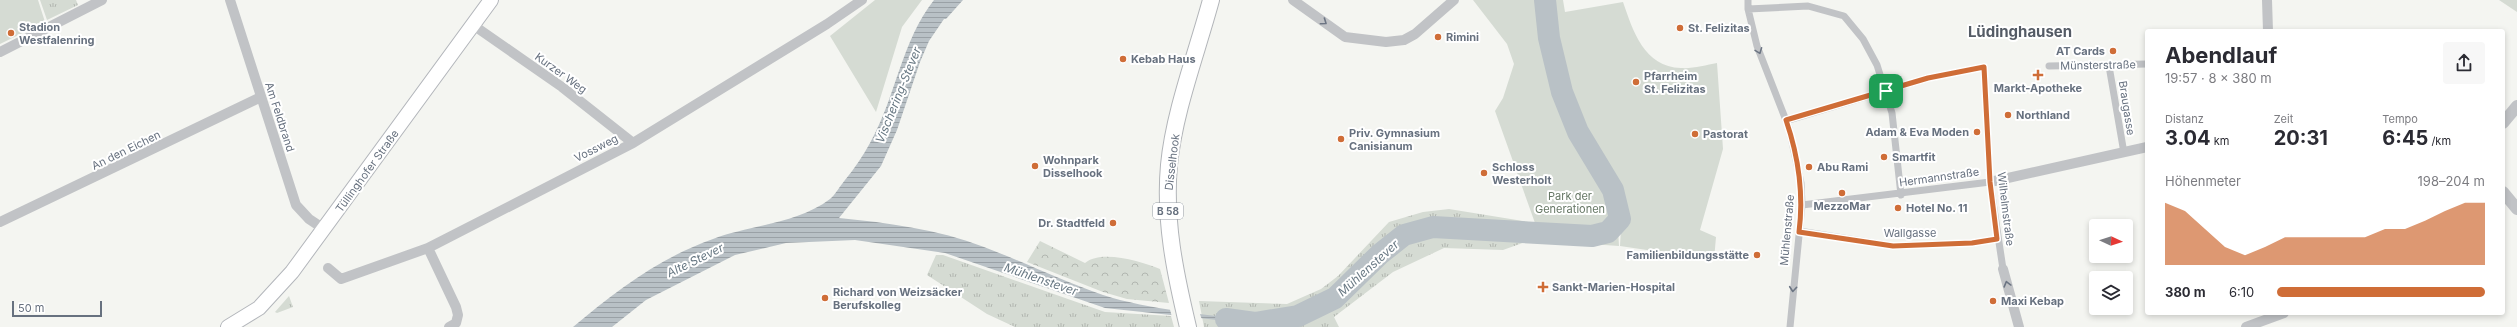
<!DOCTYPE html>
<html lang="de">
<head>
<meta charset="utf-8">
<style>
  :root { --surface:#fff; --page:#f7f7f7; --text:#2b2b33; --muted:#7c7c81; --accent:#cf6d37 }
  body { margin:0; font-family:Inter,sans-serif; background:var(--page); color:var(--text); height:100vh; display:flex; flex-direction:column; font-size:15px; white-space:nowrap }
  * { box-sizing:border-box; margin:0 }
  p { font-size:13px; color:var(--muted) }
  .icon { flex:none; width:22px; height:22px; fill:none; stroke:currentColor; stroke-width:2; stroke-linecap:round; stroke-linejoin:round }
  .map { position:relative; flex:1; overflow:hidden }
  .panel { position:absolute; left:2145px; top:29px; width:360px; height:286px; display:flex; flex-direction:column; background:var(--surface); border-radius:4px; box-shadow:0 2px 6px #0003 }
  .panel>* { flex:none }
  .needle { width:26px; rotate:93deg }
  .tools { position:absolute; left:2089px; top:219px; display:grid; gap:8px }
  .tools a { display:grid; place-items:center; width:44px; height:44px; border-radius:4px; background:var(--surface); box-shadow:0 2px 6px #0003; font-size:20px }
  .scale { position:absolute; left:12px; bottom:10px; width:90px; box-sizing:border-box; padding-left:4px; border:2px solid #67717f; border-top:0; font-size:11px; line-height:14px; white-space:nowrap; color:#67717f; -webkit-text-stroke:3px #fff; paint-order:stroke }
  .pin { position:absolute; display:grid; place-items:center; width:34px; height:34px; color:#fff; margin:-17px; border-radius:8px; box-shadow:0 2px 6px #0006 }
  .round { display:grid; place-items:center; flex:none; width:42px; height:42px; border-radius:4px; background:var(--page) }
  .head { display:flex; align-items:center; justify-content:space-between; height:68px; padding:0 20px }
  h1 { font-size:22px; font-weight:700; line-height:30px }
  .figures { display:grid; grid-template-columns:repeat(3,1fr); gap:6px; height:68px; padding:4px 20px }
  .figures div { display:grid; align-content:center }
  .figures b { font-size:20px; font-weight:700 }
  .figures small { font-size:11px; font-weight:400 }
  .figures p { font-size:11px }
  .chart { height:112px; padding:8px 20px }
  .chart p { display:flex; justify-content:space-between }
  .chart svg { width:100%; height:72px; margin-top:4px; fill:var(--accent); opacity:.7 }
  ul { padding:0 20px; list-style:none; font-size:13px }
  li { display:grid; grid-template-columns:64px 48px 1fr; align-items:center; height:30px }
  li i { height:10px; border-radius:5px; background:var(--accent) }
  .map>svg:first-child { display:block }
  .grass { fill:url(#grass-tufts) }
  .forest { fill:url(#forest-crowns) }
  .park { fill:#d5dbd3 }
  .water { fill:url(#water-rules) }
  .pier { fill:#f4f5f1 }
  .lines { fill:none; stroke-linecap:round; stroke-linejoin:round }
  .river { stroke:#b9c1c6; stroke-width:22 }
  .secondary-casing { stroke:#b3b6bb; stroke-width:16 }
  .primary-casing { stroke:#b2b5b9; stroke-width:18 }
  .pedestrian { stroke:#c1c3c6; stroke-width:7 }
  .minor { stroke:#c1c3c6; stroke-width:10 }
  .tertiary { stroke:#c1c3c6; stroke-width:12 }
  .secondary { stroke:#fff; stroke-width:14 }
  .primary { stroke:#fff; stroke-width:16 }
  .oneway { stroke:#6c7583 }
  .route-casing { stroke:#fff; stroke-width:8 }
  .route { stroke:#cf6d37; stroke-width:5 }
  .poi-dot { fill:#cf6d37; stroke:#fff; stroke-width:1.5 }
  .labels { text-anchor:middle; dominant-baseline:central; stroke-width:4; stroke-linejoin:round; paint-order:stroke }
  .shield { fill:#fff; stroke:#959ca5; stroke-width:1 }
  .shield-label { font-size:10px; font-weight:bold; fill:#67717f }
  .poi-label { font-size:11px; font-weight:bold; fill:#67717f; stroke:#fff; text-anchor:start }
  .street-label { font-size:11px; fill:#67717f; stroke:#fff }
  .park-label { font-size:11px; fill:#667765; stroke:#fff }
  .water-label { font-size:12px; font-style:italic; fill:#687883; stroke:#fff }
  .district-label { font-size:15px; font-weight:bold; fill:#545b65; stroke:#fff }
</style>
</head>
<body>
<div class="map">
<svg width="2517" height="327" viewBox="0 0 2517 327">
  <defs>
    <pattern id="grass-tufts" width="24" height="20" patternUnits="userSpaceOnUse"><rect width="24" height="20" fill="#d5dbd3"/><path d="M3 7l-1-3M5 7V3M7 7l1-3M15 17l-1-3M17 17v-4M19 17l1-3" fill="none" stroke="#b1b6b0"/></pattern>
    <pattern id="forest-crowns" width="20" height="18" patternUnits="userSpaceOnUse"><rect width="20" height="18" fill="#d5dbd3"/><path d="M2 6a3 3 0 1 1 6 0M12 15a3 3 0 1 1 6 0" fill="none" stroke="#b1b6b0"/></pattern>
    <pattern id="water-rules" width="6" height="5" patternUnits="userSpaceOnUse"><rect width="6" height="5" fill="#b9c1c6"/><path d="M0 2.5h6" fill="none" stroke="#9aa1a6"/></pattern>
  </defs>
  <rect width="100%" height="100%" fill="#f4f5f1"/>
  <path class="grass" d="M40,0H76L78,5L47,20Z
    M2499,0H2517V12Z
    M1449,209L1535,223L1534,239L1503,250L1444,248L1393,272L1334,317L1339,327H1204L1199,301L1287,304L1321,289L1338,276L1389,222L1423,212Z
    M936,255H943L1105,312L1171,316L1174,327H1015L987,314L927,275Z
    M289,296L293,307L277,313L275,312Z"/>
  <path class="forest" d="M1040,241L1085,263C1102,249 1142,262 1160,269L1169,303L1127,299L1103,292L1027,262Z"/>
  <path class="park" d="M0,0H38L45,22L0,44Z
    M875,0H922L902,27L876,112L830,36Z
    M1473,0H1541C1547,45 1555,94 1575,135C1585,154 1599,171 1609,190C1618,206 1618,227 1619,246L1534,240L1535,223L1495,111L1503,98L1514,64L1507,44Z
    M1548,0H1563L1565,12L1623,2C1633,31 1644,67 1681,68C1692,69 1706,65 1717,63L1723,149L1700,230L1716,237L1714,260L1620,246C1621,228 1623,207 1616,189C1608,167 1589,150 1580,129C1562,87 1553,45 1548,0Z"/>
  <path class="water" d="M934,0H963L946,19H944L929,41L920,62L897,130L881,166L839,218C889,223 937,229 984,247C1024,262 1062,281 1103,295C1150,310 1206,314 1255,321V324L1105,308L945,253L855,240L786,243L735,255L646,300L612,327H573C616,291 659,258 713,239C750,225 797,224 830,199C835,195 840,186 845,180C854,169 863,156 870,143C896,97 901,42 934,0Z"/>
  <path class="pier" d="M1169,306L1199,311L1202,320L1172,317Z"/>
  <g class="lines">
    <path class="river" d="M1226,319L1255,323L1298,316L1335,298L1380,254L1404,235L1433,227L1592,236L1608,232L1620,219L1613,190L1578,132L1562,92L1549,38L1545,0"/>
    <g class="secondary-casing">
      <path id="secondary" d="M228,327L259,308L292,272L491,0"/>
    </g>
    <g class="primary-casing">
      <path id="primary" d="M1188,327C1175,273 1164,220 1169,165C1174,112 1197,52 1211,0"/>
    </g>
    <path class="pedestrian" d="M1748,0V9L1757,46L1789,128L1801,183L1802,205L1790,327
      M1748,9L1808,6L1844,16L1863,39L1877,65L1892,113L1901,195
      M2049,66L2147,64
      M2109,66L2124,153
      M1786,121L1928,78L1984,67L1990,182L2003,269
      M1802,205L1990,182
      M1799,231L1893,246L1972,243L1997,239"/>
    <path class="minor" d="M230,0L296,205L309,219L324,229
      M1293,0L1345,37L1386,42L1404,40L1415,34L1454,0
      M2267,0L2268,31
      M473,25L562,87L633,143
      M0,52L102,0
      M1990,182L2147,147
      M0,222L261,97
      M428,248L456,307L458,315L456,323L449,327
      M328,268L341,279L428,248L633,143L827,24L862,0
      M2003,269L2019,327
      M2246,327L2284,313"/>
    <path class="tertiary" d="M2503,123L2517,106
      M2503,192L2517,209"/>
    <use href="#secondary" class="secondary"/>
    <use href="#primary" class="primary"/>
  </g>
  <defs><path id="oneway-chevron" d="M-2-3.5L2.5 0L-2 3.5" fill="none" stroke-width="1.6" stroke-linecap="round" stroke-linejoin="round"/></defs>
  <g class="oneway">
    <use href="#oneway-chevron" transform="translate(1324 22) rotate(35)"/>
    <use href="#oneway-chevron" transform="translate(1759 51) rotate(69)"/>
    <use href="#oneway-chevron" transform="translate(2007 284) rotate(-105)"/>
    <use href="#oneway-chevron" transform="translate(1793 289) rotate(95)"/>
  </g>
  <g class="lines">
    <g class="route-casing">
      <path id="route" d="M1984,67L1990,182L1997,239L1972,243L1893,246L1799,232C1804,193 1799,158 1786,120L1928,78Z"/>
    </g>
    <use href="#route" class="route"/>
  </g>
  <g class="poi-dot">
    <circle cx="1680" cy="28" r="4"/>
    <circle cx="11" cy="33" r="4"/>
    <circle cx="1438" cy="37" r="4"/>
    <circle cx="2113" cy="51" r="4"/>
    <circle cx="1123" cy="59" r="4"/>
    <path d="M2036 69h4v4h4v4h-4v4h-4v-4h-4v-4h4z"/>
    <circle cx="1636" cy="82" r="4"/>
    <circle cx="2008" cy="115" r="4"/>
    <circle cx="1977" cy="132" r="4"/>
    <circle cx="1695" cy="134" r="4"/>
    <circle cx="1341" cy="139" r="4"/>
    <circle cx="1884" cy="157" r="4"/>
    <circle cx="1035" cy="166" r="4"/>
    <circle cx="1809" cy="167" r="4"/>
    <circle cx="1484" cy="173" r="4"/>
    <circle cx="1842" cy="193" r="4"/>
    <circle cx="1898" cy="208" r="4"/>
    <circle cx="1113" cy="223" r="4"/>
    <circle cx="1757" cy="255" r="4"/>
    <path d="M1541 281h4v4h4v4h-4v4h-4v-4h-4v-4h4z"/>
    <circle cx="825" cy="298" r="4"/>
    <circle cx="1993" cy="301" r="4"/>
  </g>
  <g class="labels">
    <rect class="shield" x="1153" y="203" width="30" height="16" rx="3"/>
    <g class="shield-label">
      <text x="1168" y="211">B 58</text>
    </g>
    <g class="poi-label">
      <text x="19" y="27">Stadion<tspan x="19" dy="13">Westfalenring</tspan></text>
      <text x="1688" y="28">St. Felizitas</text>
      <text x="1446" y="37">Rimini</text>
      <text x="2105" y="51" text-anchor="end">AT Cards</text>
      <text x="1131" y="59">Kebab Haus</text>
      <text x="1644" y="76">Pfarrheim<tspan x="1644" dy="13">St. Felizitas</tspan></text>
      <text x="2038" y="88" text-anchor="middle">Markt-Apotheke</text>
      <text x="2016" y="115">Northland</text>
      <text x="1969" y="132" text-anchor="end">Adam &amp; Eva Moden</text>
      <text x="1349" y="133">Priv. Gymnasium<tspan x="1349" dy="13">Canisianum</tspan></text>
      <text x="1703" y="134">Pastorat</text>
      <text x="1892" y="157">Smartfit</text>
      <text x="1043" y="160">Wohnpark<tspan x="1043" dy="13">Disselhook</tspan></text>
      <text x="1492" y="167">Schloss<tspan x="1492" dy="13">Westerholt</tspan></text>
      <text x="1817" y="167">Abu Rami</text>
      <text x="1842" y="206" text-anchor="middle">MezzoMar</text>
      <text x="1906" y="208">Hotel No. 11</text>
      <text x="1105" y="223" text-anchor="end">Dr. Stadtfeld</text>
      <text x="1749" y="255" text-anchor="end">Familienbildungsstätte</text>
      <text x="1552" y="287">Sankt-Marien-Hospital</text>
      <text x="833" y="292">Richard von Weizsäcker<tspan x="833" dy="13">Berufskolleg</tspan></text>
      <text x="2001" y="301">Maxi Kebap</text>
    </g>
    <g class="street-label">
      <text transform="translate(2098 65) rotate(-1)">Münsterstraße</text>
      <text transform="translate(561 73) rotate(36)">Kurzer Weg</text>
      <text transform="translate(2127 108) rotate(81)">Braugasse</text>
      <text transform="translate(280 117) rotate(72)">Am Feldbrand</text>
      <text transform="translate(596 148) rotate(-27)">Vossweg</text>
      <text transform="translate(126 150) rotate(-26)">An den Eichen</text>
      <text transform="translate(1172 162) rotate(-83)">Disselhook</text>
      <text transform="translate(367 171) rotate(-54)">Tüllinghofer Straße</text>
      <text transform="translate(1939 177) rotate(-8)">Hermannstraße</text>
      <text transform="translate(2006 209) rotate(83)">Wilhelmstraße</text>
      <text transform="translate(1787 230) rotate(-85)">Mühlenstraße</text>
      <text x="1910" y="233">Wallgasse</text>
    </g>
    <g class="park-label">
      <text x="1570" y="196">Park der<tspan x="1570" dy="13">Generationen</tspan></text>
    </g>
    <g class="water-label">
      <text transform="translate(898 95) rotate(-68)">Vischering-Stever</text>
      <text transform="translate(695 260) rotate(-26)">Alte Stever</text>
      <text transform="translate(1368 268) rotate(-42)">Mühlenstever</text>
      <text transform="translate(1041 279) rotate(19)">Mühlenstever</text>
    </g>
    <g class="district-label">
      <text x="2020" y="31">Lüdinghausen</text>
    </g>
  </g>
</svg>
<div class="tools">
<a><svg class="needle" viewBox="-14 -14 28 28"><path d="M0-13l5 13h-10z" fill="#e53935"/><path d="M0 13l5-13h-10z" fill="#7c7c81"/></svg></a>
<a><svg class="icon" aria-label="layers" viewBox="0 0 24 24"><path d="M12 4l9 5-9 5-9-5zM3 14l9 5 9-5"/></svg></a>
</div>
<div class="scale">50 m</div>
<div class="pin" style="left:1886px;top:91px;background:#1e9e55"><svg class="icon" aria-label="arrive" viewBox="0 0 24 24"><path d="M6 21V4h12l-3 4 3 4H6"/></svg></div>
<section class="panel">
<div class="head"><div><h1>Abendlauf</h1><p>19:57 · 8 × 380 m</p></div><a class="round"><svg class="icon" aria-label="share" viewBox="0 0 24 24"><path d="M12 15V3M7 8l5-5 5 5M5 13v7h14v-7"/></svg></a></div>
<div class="figures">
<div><p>Distanz</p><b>3.04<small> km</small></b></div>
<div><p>Zeit</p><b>20:31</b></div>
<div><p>Tempo</p><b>6:45<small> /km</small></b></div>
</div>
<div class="chart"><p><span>Höhenmeter</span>198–204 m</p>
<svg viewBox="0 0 160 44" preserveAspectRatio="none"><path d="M0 44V6L10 11L20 22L30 33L40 38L50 33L60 27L70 27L80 27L90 27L100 27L110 22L120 22L130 17L140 11L150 6L160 6V44z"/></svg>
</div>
<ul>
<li><b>380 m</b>6:10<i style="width:100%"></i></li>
</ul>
</section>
</div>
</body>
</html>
